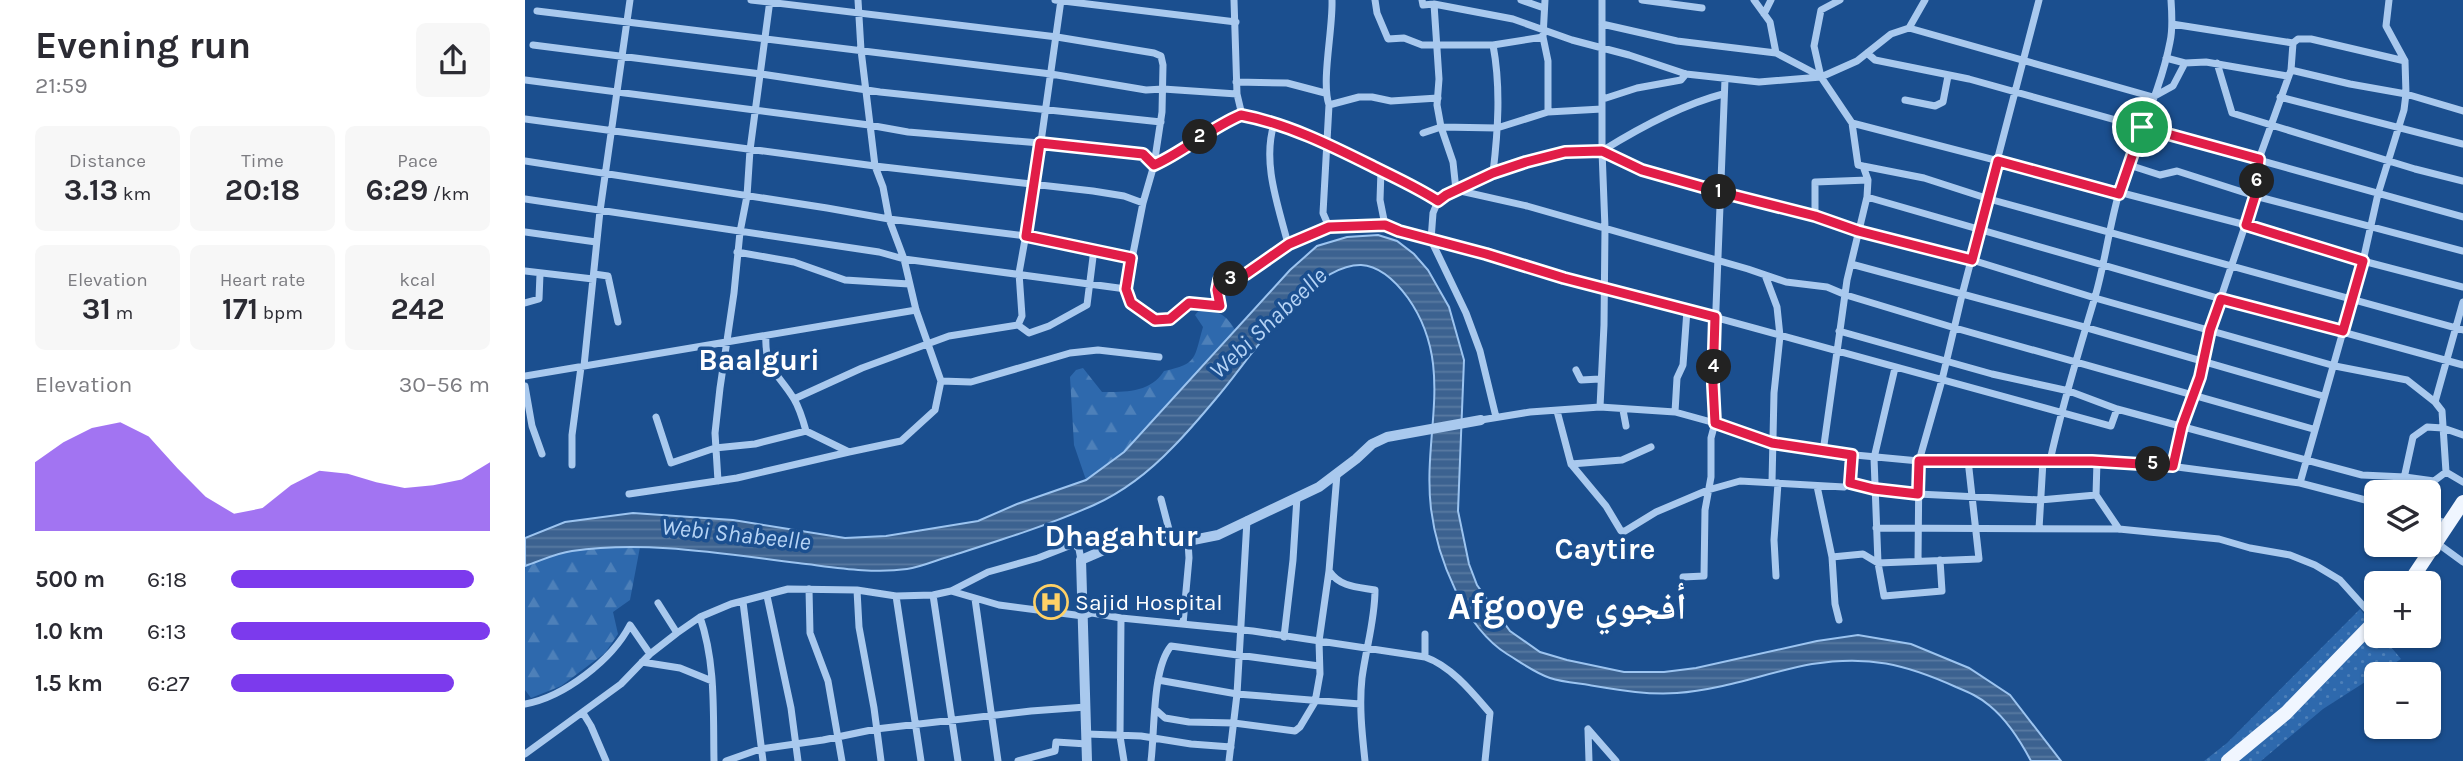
<!DOCTYPE html>
<html lang="en">
<head>
<meta charset="utf-8">
<style>
  :root { --surface:#fff; --page:#f7f7f7; --text:#2b2b33; --muted:#7c7c81; --accent:#7c3aed }
  body { margin:0; font-family:Karla,"Noto Naskh Arabic",sans-serif; background:var(--page); color:var(--text); height:100vh; display:flex; flex-direction:column; font-size:26px; white-space:nowrap }
  * { box-sizing:border-box; margin:0 }
  p { font-size:23px; color:var(--muted) }
  .icon { flex:none; width:38px; height:38px; fill:none; stroke:currentColor; stroke-width:2; stroke-linecap:round; stroke-linejoin:round }
  .map { position:relative; flex:1; overflow:hidden }
  .drawer { display:flex; flex-direction:column; background:var(--surface); width:525px }
  .drawer>* { flex:none }
  .tools { position:absolute; left:1839px; top:480px; display:grid; gap:14px }
  .tools a { display:grid; place-items:center; width:77px; height:77px; border-radius:10px; background:var(--surface); box-shadow:0 2px 5px #0004; font-size:35px }
  .pin { position:absolute; display:grid; place-items:center; width:60px; height:60px; color:#fff; margin:-30px; border:4px solid #fff; border-radius:50%; box-shadow:0 2px 7px #0007 }
  .km { position:absolute; width:35px; height:35px; margin:-18px; border-radius:50%; background:#222; color:#fff; font-size:19px; line-height:35px; text-align:center }
  .round { display:grid; place-items:center; flex:none; width:74px; height:74px; border-radius:10px; background:var(--page) }
  .headline { display:flex; align-items:center; justify-content:space-between; height:119px; padding:0 35px }
  h1 { font-size:38px; font-weight:700; line-height:52px }
  .figures { display:grid; grid-template-columns:repeat(3,1fr); gap:10px; height:119px; padding:7px 35px }
  .figures div { display:grid; align-content:center; border-radius:10px; background:var(--page); text-align:center }
  .figures b { font-size:30px; font-weight:700 }
  .figures small { font-size:19px; font-weight:400 }
  .figures p { font-size:19px }
  .chart { height:196px; padding:14px 35px }
  .chart p { display:flex; justify-content:space-between }
  .chart svg { width:100%; height:126px; margin-top:7px; fill:var(--accent); opacity:.7 }
  ul { padding:0 35px; list-style:none; font-size:23px }
  li { display:grid; grid-template-columns:112px 84px 1fr; align-items:center; height:52px }
  li i { height:18px; border-radius:9px; background:var(--accent) }
  main { display:flex; flex:1; min-height:0 }
  .map>svg:first-child { display:block }
  .grass { fill:url(#grass-dots) }
  .forest { fill:url(#forest-firs) }
  .water { fill:url(#water-rules); stroke:#9cc4f0; stroke-width:2 }
  .lines { fill:none; stroke-linecap:round; stroke-linejoin:round }
  .minor { stroke:#a9c9ee; stroke-width:7 }
  .tertiary { stroke:#a9c9ee; stroke-width:10 }
  .primary { stroke:#f0f6ff; stroke-width:14 }
  .route-casing { stroke:#fff; stroke-width:14 }
  .route { stroke:#e11d48; stroke-width:9 }
  .labels { text-anchor:middle; dominant-baseline:central; stroke-width:7; stroke-linejoin:round; paint-order:stroke }
  .poi-label { font-size:23px; fill:#fff; stroke:#1b4f8f; text-anchor:start }
  .water-label { font-size:24px; font-style:italic; fill:#b5d3f5; stroke:#1b4f8f }
  .district-label { font-size:30px; font-weight:bold; fill:#fff; stroke:#1b4f8f }
  .town-label { font-size:37px; font-weight:bold; fill:#fff; stroke:#1b4f8f }
</style>
</head>
<body>
<main>
<section class="drawer">
<div class="headline"><div><h1>Evening run</h1><p>21:59</p></div><a class="round"><svg class="icon" aria-label="share" viewBox="0 0 24 24"><path d="M12 15V3M7 8l5-5 5 5M5 13v7h14v-7"/></svg></a></div>
<div class="figures">
<div><p>Distance</p><b>3.13<small> km</small></b></div>
<div><p>Time</p><b>20:18</b></div>
<div><p>Pace</p><b>6:29<small> /km</small></b></div>
</div>
<div class="figures">
<div><p>Elevation</p><b>31<small> m</small></b></div>
<div><p>Heart rate</p><b>171<small> bpm</small></b></div>
<div><p>kcal</p><b>242</b></div>
</div>
<div class="chart"><p><span>Elevation</span>30–56 m</p>
<svg viewBox="0 0 160 44" preserveAspectRatio="none"><path d="M0 44V20L10 13L20 8L30 6L40 11L50 22L60 32L70 38L80 36L90 28L100 23L110 24L120 27L130 29L140 28L150 26L160 20V44z"/></svg>
</div>
<ul>
<li><b>500 m</b>6:18<i style="width:94%"></i></li>
<li><b>1.0 km</b>6:13<i style="width:100%"></i></li>
<li><b>1.5 km</b>6:27<i style="width:86%"></i></li>
</ul>
</section>
<div class="map">
<svg width="1938" height="761" viewBox="0 0 1938 761">
  <defs>
    <pattern id="grass-dots" width="8" height="8" patternUnits="userSpaceOnUse" patternTransform="scale(1.75)"><rect width="8" height="8" fill="#2e69ad"/><path d="M2 2h.1M6 6h.1" fill="none" stroke="#4d80b9" stroke-width="1.8" stroke-linecap="round"/></pattern>
    <pattern id="forest-firs" width="22" height="20" patternUnits="userSpaceOnUse" patternTransform="scale(1.75)"><rect width="22" height="20" fill="#2e69ad"/><path d="M5 1l3.5 6h-7zM16 11l3.5 6h-7z" fill="#4d80b9"/></pattern>
    <pattern id="water-rules" width="6" height="5" patternUnits="userSpaceOnUse" patternTransform="scale(1.75)"><rect width="6" height="5" fill="#3c6290"/><path d="M0 2.5h6" fill="none" stroke="#597aa1"/></pattern>
  </defs>
  <rect width="100%" height="100%" fill="#1b4f8f"/>
  <path class="grass" d="M1835,609L1851,629L1852,635H1856L1876,659L1798,709L1736,761H1679L1702,743Z"/>
  <path class="forest" d="M676,308C693,311 702,315 710,330L599,452L561,480L549,445L545,377L551,370L558,368L577,392C600,392 625,393 639,371C673,364 669,358 678,327L670,315Z
    M100,546L115,547L105,600L88,612L93,634L80,653L36,686L6,698L0,690V566L41,551Z"/>
  <path class="water" d="M853,235L872,241L889,254L903,270L924,307L939,360L933,511L944,564L952,585L985,631L1015,652L1042,660L1099,672H1139L1171,668L1292,641L1333,635L1386,644L1444,668L1485,695L1536,761H1506C1496,742 1482,720 1465,706C1455,697 1443,692 1431,687C1380,664 1343,655 1287,664C1243,672 1198,690 1152,693C1121,695 1094,690 1064,685C1051,683 1037,682 1025,678C1010,673 995,662 982,654C939,627 912,557 906,509C897,434 931,366 883,298C872,283 856,266 836,265C784,264 724,360 694,395C679,413 664,431 648,447C625,471 598,492 569,505C524,525 476,540 429,555C414,559 397,567 382,569C346,574 308,567 273,563C199,554 122,540 47,551C31,553 15,561 0,566V538L40,522L108,513L208,520L320,538L361,536L453,521L492,504L561,480L599,452L765,270L792,246L822,237Z"/>
  <g class="lines">
    <path class="minor" d="M226,0L532,37L629,53L636,56L638,65L637,112L629,165L618,203L601,289C607,305 626,326 645,318C652,316 658,308 664,303L695,306L692,290L694,280L721,274L763,244L804,227L860,225L874,231L961,254L1039,278L1120,298L1586,426L1592,409
      M530,0L711,22
      M709,0L712,94L717,115
      M850,0L852,13L863,39L879,38L897,45H968L1018,37
      M897,0L898,5L909,4
      M996,0L1019,8
      M1020,0L1018,37L1023,61V112
      M1117,0L1177,8
      M1229,0L1245,22L1251,53L1295,76
      M1400,0L1384,28L1366,34L1332,61L1296,77L1234,82L1161,74L1104,55L1047,40L988,19L909,4L914,79L912,105L916,127L928,162L931,190L1002,206L1223,269L1261,282L1302,287L1321,295L1430,328L1788,429
      M12,11L526,74L621,90L638,89L712,94
      M1239,14L1246,0
      M1077,24L1152,41L1251,53
      M1647,24L1768,43L1773,39H1786L1880,61
      M1384,28L1628,97L1648,86L1660,63
      M8,45L236,74L355,92L636,122
      M968,45C976,87 973,131 968,173
      M1342,53L1350,60L1444,79L1938,217
      M1641,58L1660,63L1681,62L1762,76
      M1692,63L1707,113L1890,169L1938,181
      M1766,70L1825,84L1881,94L1938,111
      M0,80L344,125L383,132L515,143L618,154L629,165L649,156L693,124L717,115L736,119L801,145L887,184L913,201
      M711,82L762,83L800,93
      M1755,97L1938,144
      M1078,99L1112,88L1156,80L1161,74
      M1380,100L1410,106L1418,102L1423,76
      M804,105L834,97H847L866,101L913,98
      M0,119L350,166L568,191L599,196L618,203
      M1327,123L1721,225L1838,261L1938,287
      M749,124C737,163 753,205 763,244
      M898,133L916,127L972,128L1023,112L1077,109
      M1077,151C1114,128 1156,105 1198,94
      M0,161L302,208L364,219L501,236L606,258
      M1604,165L1635,175L1652,171L1730,196L1938,251
      M1338,166L1399,178L1464,199L1938,330
      M856,170L855,200L860,225
      M1342,197L1696,299L1938,365
      M0,199L354,252L379,259L601,289
      M1290,216V182L1343,180
      M804,227L798,213L804,105C796,81 808,30 807,0
      M0,232L71,242
      M212,252L269,262L320,280L384,284
      M1326,264L1559,327L1798,396
      M0,271L68,279
      M69,274L83,276L93,322
      M1240,275L1252,307L1255,336L1249,393L1247,482
      M0,303L14,299L15,274
      M493,325L504,333L524,326L562,305L569,249
      M1314,331L1467,374L1544,391L1592,409L1837,475L1880,477L1909,481L1921,472
      M241,336C239,369 254,374 269,399C275,409 278,420 281,431
      M59,366L75,211L105,0
      M1370,368L1349,458L1353,563L1359,596L1417,591L1415,560
      M1051,370L1056,380L1075,379
      M0,376L391,310
      M416,381L446,382L545,353L573,350L634,357
      M0,386L7,426L17,454
      M269,399L337,368L424,336L493,325L497,316L494,273L510,184L536,0
      M1910,402L1938,302
      M1075,407L1079,325L1080,228L1077,151V0
      M1098,410L1101,426
      M1032,411L1046,464L1081,506L1096,531H1100L1131,512L1183,490L1215,481L1319,487L1325,483L1327,455
      M1150,412L1152,378L1158,365L1162,310
      M131,417L146,463L190,448L230,444L281,431L324,452L376,441L410,410L416,381L391,310L379,259L364,219L358,187L350,166L336,50L333,0
      M971,417L955,351L941,313L906,240L908,213L913,201L921,195L968,173L1040,153L1077,151L1117,170L1195,192L1447,260L1570,298L1810,366L1882,380L1910,402L1917,411L1921,472L1938,482
      M956,420L1005,412L1075,407L1150,412L1190,423L1247,443L1298,452L1394,461H1567L1637,465L1775,483L1852,503
      M1298,452L1322,280L1342,197L1343,180L1338,166L1333,165L1327,123L1296,77L1289,46L1296,10L1315,0
      M1525,461C1537,405 1554,351 1570,297C1580,263 1584,227 1594,193C1609,143 1635,94 1645,42C1648,29 1647,14 1646,0
      M1572,461L1571,495L1594,529
      M1046,464L1097,460L1126,447
      M47,465V435L56,367
      M1648,466L1656,427L1679,362L1685,330L1730,196L1734,159L1766,70L1768,43
      M193,481L190,433L195,388L209,293L215,232L222,196L225,150L245,0
      M1325,483L1349,489L1393,494L1515,500L1571,495
      M1775,483L1838,261L1853,194L1879,110L1881,94L1880,61L1861,26L1864,0
      M1292,486L1307,557L1310,604L1314,620
      M1876,492L1888,437L1902,427L1918,428L1938,435
      M104,494L212,478L324,452
      M636,499L647,541
      M1904,517L1923,524
      M1351,528L1594,529L1694,539L1725,548L1765,555L1790,565L1815,580L1851,620
      M1514,529L1518,461
      M1912,543L1938,562
      M1307,557L1338,554L1353,563L1454,559L1443,460
      M1393,561L1394,461L1417,380L1437,295L1514,0
      M805,572C815,587 833,587 850,590C850,620 841,648 837,678C834,706 837,733 840,761
      M1251,576L1249,540L1253,483
      M1158,577L1179,576L1180,510L1186,477V438L1190,423L1188,384L1200,79
      M284,589L285,633L303,681L317,761
      M332,590L334,627L349,708L356,761
      M426,591L474,605L558,616L567,613L596,618L728,631L900,657C926,666 947,692 965,713L960,761
      M408,595L433,761
      M242,596L266,708L273,761
      M371,596L396,761
      M450,599L473,761
      M218,602L238,761
      M133,603L152,633
      M175,617C191,664 188,712 189,761
      M596,618L595,736L599,761
      M658,624L664,558L663,541
      M759,637L768,560L772,497
      M900,657V634
      M117,662L155,668L187,681
      M633,680L712,694L835,704
      M0,704C39,697 87,660 105,625L125,654
      M631,710L640,718L664,722L709,723L770,731L775,727L790,702L795,674L794,641L804,571L812,474
      M58,713L66,726L81,761
      M1063,729L1091,761
      M1063,730L1064,761
      M562,734L616,736L666,744L706,747
      M0,754L96,684L125,654L152,633L175,617L206,604L263,589L332,590L371,596L408,595L426,591L463,572L513,558L549,544L554,549L556,560
      M201,761L235,749L298,740L351,729L506,711L561,707
      M493,761L530,751L531,742L562,744
      M626,761C630,730 627,669 646,646L794,666
      M704,761L712,694L722,520"/>
    <path class="tertiary" d="M562,761L556,560L593,544L618,540L663,541L693,535L794,487L831,459L847,444L862,437L956,420"/>
    <path class="primary" d="M1884,583L1938,502
      M1703,761L1761,713L1852,619"/>
  </g>
  <g class="lines">
    <g class="route-casing">
      <path id="route" d="M716,115C764,124 809,147 851,168C873,179 893,188 913,201L921,195L968,173L1001,162L1040,152L1077,151L1117,170L1195,192L1290,216L1333,231L1447,260L1473,161L1594,194L1617,127L1734,159L1730,196L1721,225L1838,261L1818,331L1696,299L1685,330L1675,377L1657,426L1648,466L1567,461H1394L1393,494L1349,489L1325,483L1327,455L1247,443L1190,423L1188,384L1190,317L1039,278L961,254L874,231L860,225L804,227L764,244L721,274L694,280L692,290L695,306L664,303L645,319L630,320L606,303L601,289L606,258L501,236L515,143L618,154L629,165C660,151 685,128 716,115Z"/>
    </g>
    <use href="#route" class="route"/>
  </g>
  <defs>
    <g id="hospital-ring" transform="scale(1.75)"><circle r="9.5" fill="#1b4f8f" stroke="#ffd166" stroke-width="1.5"/><path d="M-5-5h3v3.5h4V-5h3V5h-3V1.5h-4V5h-3Z" fill="#ffd166"/></g>
  </defs>
  <g fill-rule="evenodd">
    <use href="#hospital-ring" x="526" y="602"/>
  </g>
  <g class="labels">
    <g class="poi-label">
      <text x="550" y="602">Sajid Hospital</text>
    </g>
    <g class="water-label">
      <text transform="translate(743 323) rotate(-43)">Webi Shabeelle</text>
      <text transform="translate(211 534) rotate(6)">Webi Shabeelle</text>
    </g>
    <g class="district-label">
      <text x="234" y="360">Baalguri</text>
      <text x="596" y="536">Dhagahtur</text>
      <text x="1080" y="549">Caytire</text>
    </g>
    <g class="town-label">
      <text x="1042" y="606">Afgooye أفجوي</text>
    </g>
  </g>
</svg>
<div class="tools">
<a><svg class="icon" aria-label="layers" viewBox="0 0 24 24"><path d="M12 4l9 5-9 5-9-5zM3 14l9 5 9-5"/></svg></a>
<a>+</a>
<a>−</a>
</div>
<div class="pin" style="left:1617px;top:127px;background:#1e9e55"><svg class="icon" aria-label="arrive" viewBox="0 0 24 24"><path d="M6 21V4h12l-3 4 3 4H6"/></svg></div>
<b class="km" style="left:1194px;top:192px">1</b>
<b class="km" style="left:675px;top:137px">2</b>
<b class="km" style="left:706px;top:279px">3</b>
<b class="km" style="left:1189px;top:367px">4</b>
<b class="km" style="left:1628px;top:464px">5</b>
<b class="km" style="left:1732px;top:181px">6</b>
</div>
</main>
</body>
</html>
